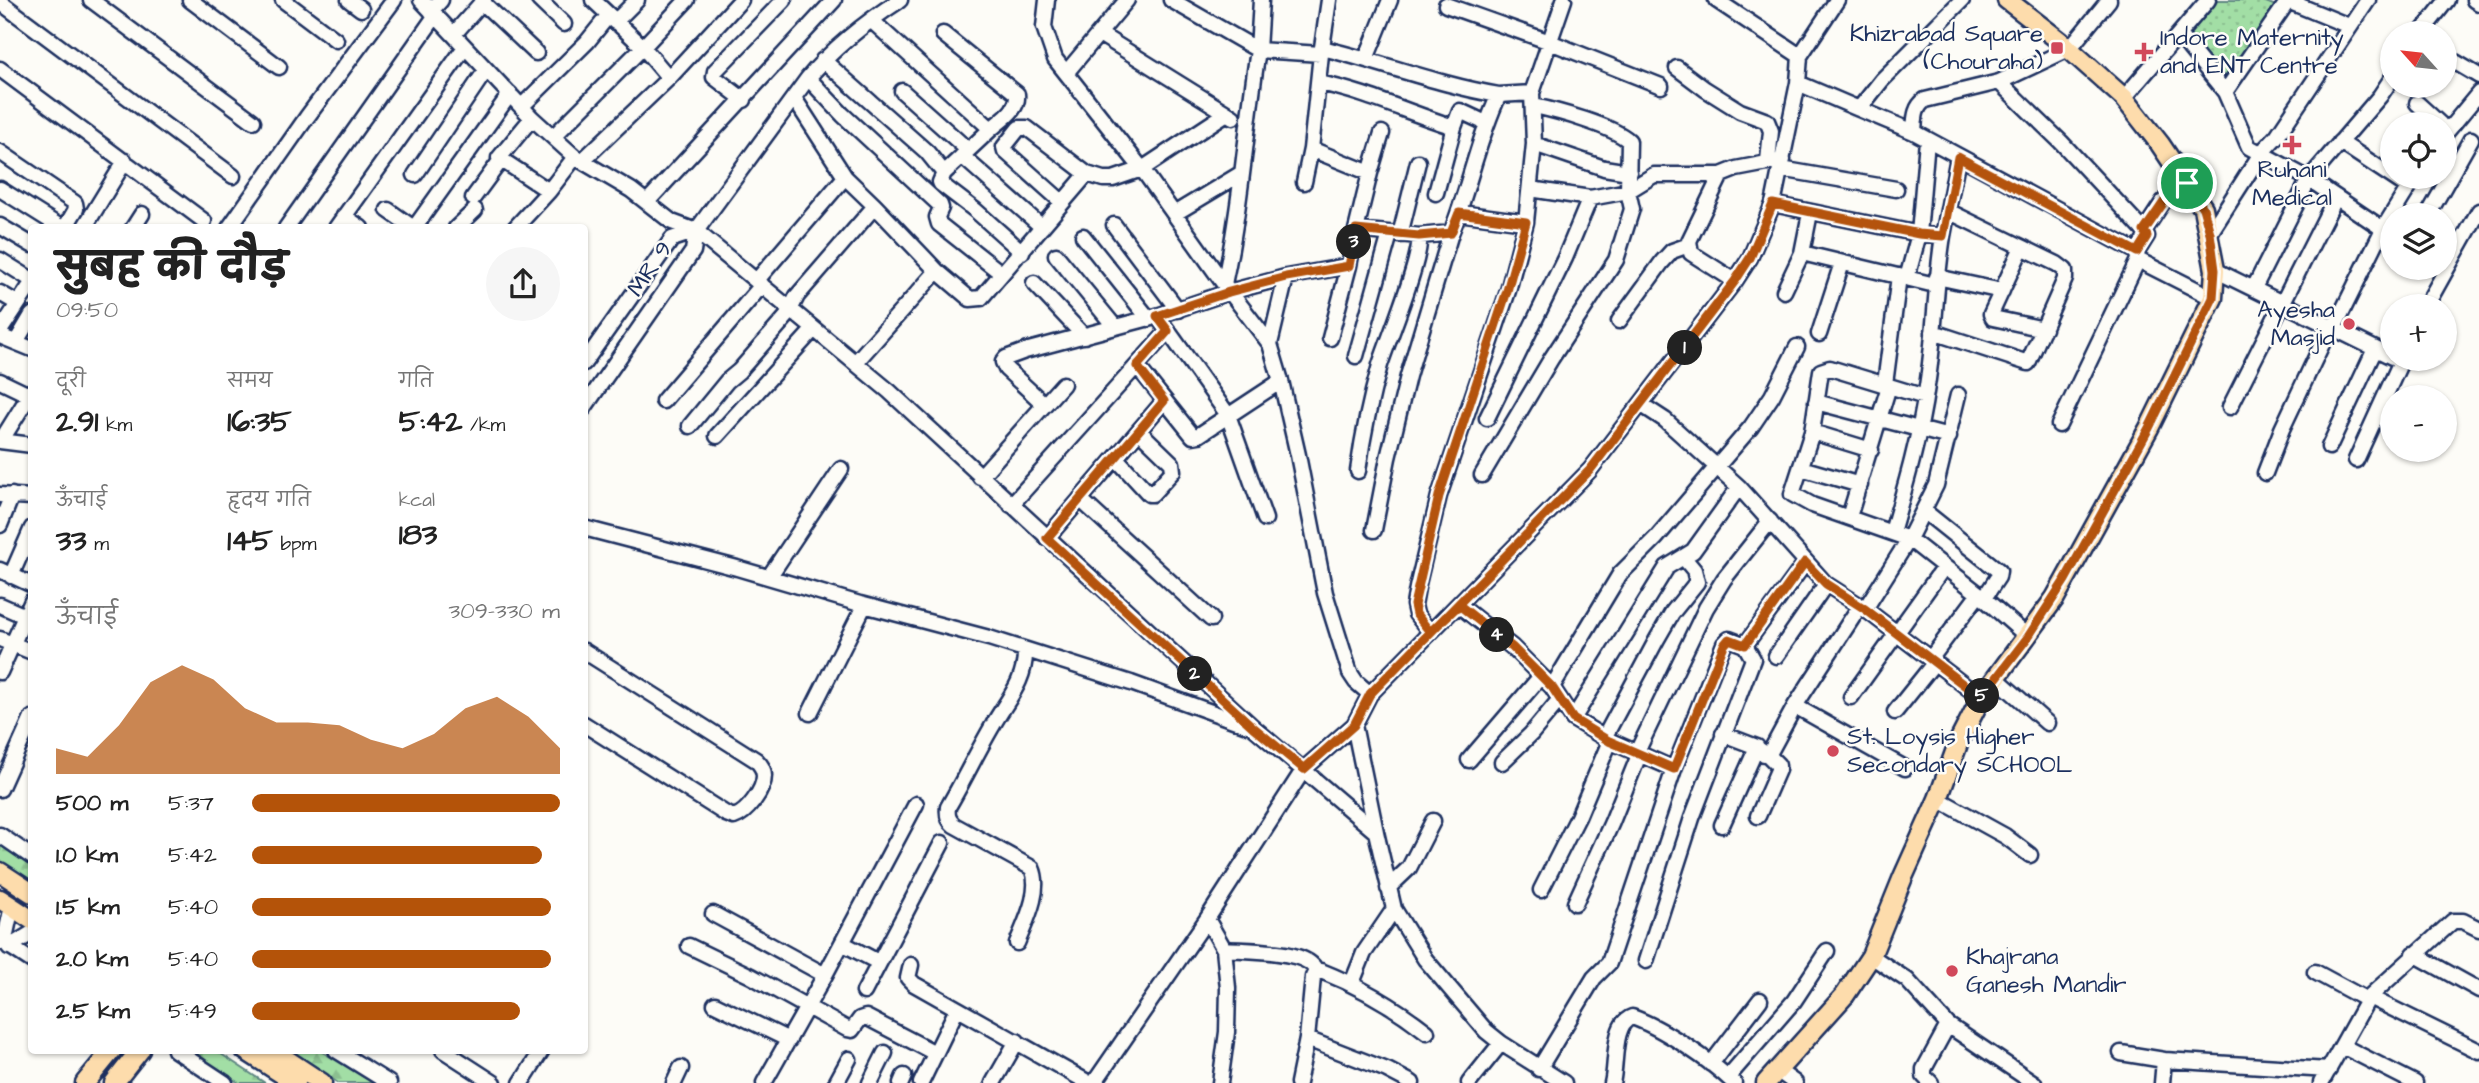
<!DOCTYPE html>
<html lang="hi">
<head>
<meta charset="utf-8">
<style>
  :root { --surface:#fff; --page:#f6f6f6; --text:#222; --muted:#767676; --accent:#b45309 }
  body { margin:0; font-family:"Architects Daughter","Playpen Sans Deva",sans-serif; background:var(--page); color:var(--text); height:100vh; display:flex; flex-direction:column; font-size:26px; white-space:nowrap }
  * { box-sizing:border-box; margin:0 }
  p { font-size:23px; color:var(--muted) }
  .icon { flex:none; width:38px; height:38px; fill:none; stroke:currentColor; stroke-width:2; stroke-linecap:round; stroke-linejoin:round }
  .map { position:relative; flex:1; overflow:hidden }
  .panel { position:absolute; left:28px; top:224px; width:560px; height:830px; display:flex; flex-direction:column; background:var(--surface); border-radius:7px; box-shadow:0 2px 5px #0004 }
  .panel>* { flex:none }
  .needle { width:46px; rotate:297deg }
  .tools { position:absolute; left:2380px; top:21px; display:grid; gap:14px }
  .tools a { display:grid; place-items:center; width:77px; height:77px; border-radius:50%; background:var(--surface); box-shadow:0 2px 5px #0004; font-size:35px }
  .pin { position:absolute; display:grid; place-items:center; width:60px; height:60px; color:#fff; margin:-30px; border:4px solid #fff; border-radius:50%; box-shadow:0 2px 7px #0007 }
  .km { position:absolute; width:35px; height:35px; margin:-18px; border-radius:50%; background:#222; color:#fff; font-size:19px; line-height:35px; text-align:center }
  .round { display:grid; place-items:center; flex:none; width:74px; height:74px; border-radius:37px; background:var(--page) }
  .overview { display:flex; align-items:center; justify-content:space-between; height:119px; padding:0 28px }
  h1 { font-size:38px; font-weight:800; line-height:52px }
  .figures { display:grid; grid-template-columns:repeat(3,1fr); gap:10px; height:119px; padding:7px 28px }
  .figures div { display:grid; align-content:center }
  .figures b { font-size:30px; font-weight:800 }
  .figures small { font-size:19px; font-weight:400 }
  .figures p { font-size:19px }
  .chart { height:196px; padding:14px 28px }
  .chart p { display:flex; justify-content:space-between }
  .chart svg { width:100%; height:126px; margin-top:7px; fill:var(--accent); opacity:.7 }
  ul { padding:0 28px; list-style:none; font-size:23px }
  li { display:grid; grid-template-columns:112px 84px 1fr; align-items:center; height:52px }
  li i { height:18px; border-radius:9px; background:var(--accent) }
  .map>svg:first-child { display:block }
  .grass { fill:url(#grass-dots); stroke:#5e8682; stroke-width:2 }
  .forest { fill:url(#forest-firs); stroke:#5e8682; stroke-width:2 }
  .lines { fill:none; stroke-linecap:round; stroke-linejoin:round }
  .minor-casing { stroke:#1b2f5e; stroke-width:19 }
  .major-casing { stroke:#1b2f5e; stroke-width:23 }
  .minor { stroke:#fdfcf7; stroke-width:14 }
  .major { stroke:#fddcac; stroke-width:18 }
  .route-casing { stroke:#fff; stroke-width:14 }
  .route { stroke:#b45309; stroke-width:9 }
  .poi-dot { fill:#d1495b; stroke:#fdfcf7; stroke-width:2.5 }
  .labels { text-anchor:middle; dominant-baseline:central; stroke-width:5; stroke-linejoin:round; paint-order:stroke }
  .poi-label { font-size:24px; fill:#1b2f5e; stroke:#fdfcf7; text-anchor:start }
  .street-label { font-size:24px; fill:#1b2f5e; stroke:#fdfcf7 }
</style>
</head>
<body>
<div class="map">
<svg width="2479" height="1083" viewBox="0 0 2479 1083">
  <defs>
    <pattern id="grass-dots" width="8" height="8" patternUnits="userSpaceOnUse" patternTransform="scale(1.75)"><rect width="8" height="8" fill="#a2dea5"/><path d="M2 2h.1M6 6h.1" fill="none" stroke="#8bbf90" stroke-width="1.8" stroke-linecap="round"/></pattern>
    <pattern id="forest-firs" width="22" height="20" patternUnits="userSpaceOnUse" patternTransform="scale(1.75)"><rect width="22" height="20" fill="#a2dea5"/><path d="M5 1l3.5 6h-7zM16 11l3.5 6h-7z" fill="#8bbf90"/></pattern>
  </defs>
  <rect width="100%" height="100%" fill="#fdfcf7"/>
  <filter id="ink" filterUnits="userSpaceOnUse"><feTurbulence type="fractalNoise" baseFrequency=".0143" numOctaves="2"/><feDisplacementMap in="SourceGraphic" scale="14" xChannelSelector="R" yChannelSelector="G"/><feConvolveMatrix kernelMatrix="1 2 1 2 8 2 1 2 1" color-interpolation-filters="sRGB"/></filter>
  <g filter="url(#ink)">
    <path class="grass" d="M2217,0H2261L2276,6L2227,80L2189,35Z"/>
    <path class="forest" d="M0,845L31,866V881L0,861Z
      M197,1050H215L265,1083H239L198,1056Z
      M290,1050H319L373,1083H338Z"/>
    <g class="lines">
      <g class="minor-casing">
        <path id="minor" d="M91,0L253,121
          M190,0L279,67
          M283,0L336,40
          M349,0L361,9
          M421,0L532,118L575,157L631,190L672,222L696,231L889,391L1253,727L1376,832L1354,725L1370,694L1356,682L1350,673L1325,593L1298,455L1281,381L1270,344L1286,277L1349,266L1356,230L1419,236L1451,233C1469,188 1478,139 1499,95L1532,93L1564,0
          M539,0L564,24
          M1047,0L1044,27L1055,59L1142,169L1224,284
          M1171,0L1258,50L1261,0
          M1329,0L1321,54L1311,149L1370,173L1356,230
          M1716,0L1800,56
          M2286,0L2288,1L2225,92L2249,147L2309,179L2392,235
          M2474,0L2479,3
          M2288,1L2349,26
          M0,2L233,176
          M482,2L536,53
          M1446,5L1550,42L1661,86
          M431,11L441,0
          M871,20L991,129L944,173
          M615,22L637,0
          M2421,33L2447,0
          M454,34L484,0
          M943,34L1017,94C1019,110 1002,119 991,129
          M1101,35L1233,117
          M2179,35L2225,92
          M1322,48C1381,62 1439,85 1499,95
          M2445,56L2479,76
          M1366,59L1390,0
          M823,60L927,152L944,173L940,182L941,184L975,210L1022,252
          M1677,68L1705,89L1740,111L1767,121L1771,131L1768,161
          M0,69L204,221
          M1066,73L1127,0
          M669,78L643,47L687,0
          M808,78L843,115L940,205L941,208L937,217L939,224L1001,273
          M1999,82L2061,142L2144,231
          M1319,83C1365,92 1409,113 1454,127L1460,111L1486,123
          M1798,83L1859,109L1882,80L1962,0
          M902,91L968,150
          M2124,98L2208,0
          M744,100L714,77L715,71L784,0
          M2417,103L2440,124
          M522,106L587,42L608,16
          M1859,109L1914,132L2137,252L2138,260L2059,425
          M532,118L499,158L549,191
          M1914,132C1915,119 1914,108 1925,100L1999,82L2069,49L2109,0
          M2445,134L2479,93
          M553,137L643,47L593,0
          M2340,142L2408,187
          M1534,144L1604,168L1629,172
          M0,152L75,203L76,209L65,228
          M962,156L1042,227
          M582,161L669,78L741,0
          M1781,169L1896,189
          M1370,173L1382,133
          M415,175L486,70
          M1721,175L1689,241L1691,253L1735,281
          M1304,182L1311,149
          M0,189L62,228
          M1530,189L1590,198L1628,191L1654,175H1721L1736,169L1783,160
          M1436,193L1454,127
          M473,198L501,160
          M647,202L834,0
          M1062,202L1005,151L1004,147L1019,128H1027L1087,174L1103,179H1113L1142,169L1227,113
          M1773,204L1919,234L1943,236C1935,286 1935,336 1927,386C1920,436 1906,484 1892,532
          M875,206L937,271
          M388,210L412,227H415L510,94
          M1459,213L1526,222
          M1174,214L1242,173
          M2428,215L2471,139
          M344,216L361,228
          M1114,225L1178,310
          M0,226L32,245
          M84,228L125,161
          M133,228L142,214
          M229,228L307,117L394,0
          M286,228L436,15
          M336,228L465,47
          M456,228L475,210
          M515,228L549,191L575,157
          M2210,233L2262,152L2277,136L2368,0
          M1400,235L1418,162
          M1083,236L1149,319
          M1943,236L1958,157
          M2022,247L1991,314L1993,318L2044,329
          M2137,252L2147,236L2144,231L2163,202L2187,183
          M1802,253L1935,285
          M1056,255L1115,327
          M0,260L32,280
          M2138,260L2213,298
          M2215,270L2392,357
          M1937,277L2002,291
          M1907,278L1919,234L1927,140
          M757,280L845,177
          M1034,283L1084,336
          M2254,288L2309,179L2380,96L2392,78
          M1784,291L1802,253L1810,213
          M0,293L17,303
          M2426,306L2479,211
          M1619,321L1662,262L1672,251L1689,245
          M2334,328L2383,229L2415,177
          M0,331L32,283
          M1168,331L1228,415L1265,519
          M1933,332L2028,363L2065,279V270L2057,264L1948,211
          M1819,334L1842,263
          M0,336L32,349
          M1330,338L1349,266
          M16,342L32,315
          M1270,344L1224,284C1241,207 1246,128 1258,50L1321,54
          M1356,356L1390,234
          M584,363L672,239L696,231
          M855,363L937,271L970,299L981,298L1087,174
          M1137,366L1193,436L1199,435L1281,381
          M0,381L29,395
          M1885,384L1899,276
          M1925,397L1830,368L1821,371L1812,432L1792,494L1812,505L1909,539L1979,594L2028,637
          M663,401L762,285
          M1816,402L1949,437
          M1044,404L1006,369L1003,362L1006,358L1025,351L1157,316L1229,292L1286,277
          M1642,405L1665,420L1739,487L1826,584L1865,609L1981,698
          M2230,407L2336,197
          M584,408L693,251L696,231L808,78C834,47 866,22 900,0
          M1487,418L1565,258L1590,198
          M690,426L727,381L739,371L787,316L797,296L875,206L845,177L794,98
          M1812,432L1871,450
          M717,436L814,329
          M0,441L32,445
          M1,441L32,391
          M2329,447L2375,349
          M1116,458L1149,494H1152L1173,471L1172,463L1139,431
          M2356,460L2402,359
          M1801,468L1860,485
          M1358,471C1363,434 1370,400 1380,365C1388,340 1423,256 1419,236
          M2265,473L2282,429L2331,325
          M1482,475L1551,359L1616,260L1632,209L1628,191L1629,141C1613,126 1558,111 1534,106
          M980,477L1063,384
          M0,495L32,497
          M1080,499L1211,619
          M1011,505L1168,331L1157,316
          M1924,511L1999,571L1998,577L1984,598
          M1849,517L1889,386
          M0,525L12,495
          M584,528L737,568L860,604L989,638L1131,683L1247,725
          M1374,530L1388,458L1408,376L1451,233
          M1047,538L1164,401
          M0,570L32,585
          M11,576L32,528
          M769,577L841,469
          M0,605L25,616
          M1459,605L1512,647L1552,687L1573,719L1610,741L1674,769L1609,963L1594,978L1539,1069
          M1860,606L1795,706L1905,768
          M1865,609L1909,539L1936,485L1958,395
          M1430,632L1416,614L1414,605L1417,588L1439,496L1508,291L1526,222L1534,144L1532,93
          M0,639L32,652
          M584,651L756,760C761,765 764,769 764,776C764,790 747,813 734,817L726,814L584,724
          M1776,656L1826,584
          M1931,658L1979,594
          M0,672L32,601
          M1996,678L2047,723
          M1552,687L1620,574L1656,538L1751,427L1772,396L1797,347
          M1370,694L1590,470L1735,281L1750,258L1773,204L1798,83L1800,56L1837,0
          M1851,697L1944,567
          M1895,712L1935,662
          M810,713L864,606
          M1573,719L1667,567L1693,551L1739,487
          M1604,738L1657,639L1672,613L1697,582L1694,570L1684,558
          M1760,750L1764,754H1769L1795,706
          M1636,754L1706,608L1724,579L1770,521
          M1469,760L1541,676
          M1502,762L1531,734L1560,699
          M1674,769L1724,644L1729,639L1745,645
          M0,789L32,718
          M1938,799L2005,836L2030,855
          M1758,816L1778,770V765L1767,754
          M1722,825L1757,747L1723,734
          M1376,832L1394,909L1425,959L1486,1031L1501,1043L1564,1083
          M0,835L32,857
          M1388,888L1409,868L1433,821
          M1541,890L1578,817L1610,741
          M1575,903L1612,822L1639,755
          M713,914L825,975
          M0,940L32,961
          M4,943L12,906
          M842,943L878,962
          M1017,943C1026,921 1042,890 1032,868L954,825C948,820 947,815 948,807C964,780 977,752 993,725C1006,701 1026,681 1025,651
          M689,946L751,976L847,1029L852,1030L860,1019L866,1017L935,1053
          M9,947L32,933
          M1224,949C1245,951 1309,949 1316,971
          M2414,954L2479,990
          M1871,956L1907,980L1948,1025L2034,1083
          M1646,961L1692,818L1753,659L1745,645L1805,563
          M911,965L908,978L914,984L1089,1083
          M2315,972L2367,1000
          M1352,983L1364,953L1394,909
          M864,992L942,843
          M2369,997L2453,921H2463L2479,929
          M715,1004L789,1040
          M1307,1039L1387,1070L1412,1083
          M2342,1046L2415,1083
          M175,1050L225,1083
          M336,1050L389,1083
          M443,1050L494,1083
          M2121,1053L2164,1060L2162,1083
          M2164,1060L2329,1070
          M1711,1064L1760,1000
          M1777,1070L1795,1083
          M1728,1077L1794,1001L1827,951
          M521,1083L542,1050
          M674,1083L681,1068
          M764,1083L825,975L916,804
          M836,1083L849,1059
          M870,1083L885,1053
          M901,1083L904,1076
          M921,1083L957,1009
          M993,1083L1017,1041
          M1094,1083L1207,919
          M1220,1083L1227,1032L1228,988L1224,949L1207,919L1304,769L1354,725
          M1298,1083L1307,1039L1313,977L1316,971H1321C1359,986 1394,1006 1427,1032
          M1469,1083L1501,1043
          M1612,1083C1617,1065 1612,1023 1632,1017C1663,1028 1710,1060 1734,1083
          M1931,1083L1924,1076V1069L1948,1025
          M2321,1083L2369,997L2479,1051"/>
      </g>
      <g class="major-casing">
        <path id="major" d="M0,872L32,893
          M0,899L32,920
          M245,1050L296,1083
          M272,1050L322,1083
          M85,1083L112,1050
          M114,1083L140,1050
          M1766,1083L1845,995L1871,956L1903,877L1938,799L1959,741L1981,698L2055,598L2149,428L2213,298L2215,270L2203,208L2160,144L2124,98L2060,41L2007,0"/>
      </g>
      <use href="#minor" class="minor"/>
      <use href="#major" class="major"/>
    </g>
  </g>
  <g class="lines" filter="url(#ink)">
    <g class="route-casing">
      <path id="route" d="M2187,183L2164,202L2144,231L2147,236L2137,252L1958,157L1943,236L1919,234L1773,204L1750,258L1735,281L1590,470L1370,694L1354,725L1304,769L1253,727L1047,538L1164,401L1137,366L1168,331L1157,316L1229,292L1286,277L1349,266L1356,230L1419,236L1451,233L1459,213L1526,222L1507,291L1439,496L1414,605L1416,614L1430,632L1459,605L1512,647L1552,687L1573,719L1609,741L1674,769L1724,645L1729,639L1745,645L1805,562L1826,584L1865,609L1981,698L2028,637L2065,580L2149,428L2213,298L2215,270L2210,233L2203,208L2187,183"/>
    </g>
    <use href="#route" class="route"/>
  </g>
  <g class="poi-dot">
    <rect x="2050" y="41" width="14" height="14" rx="3.5"/>
    <path d="M2140.5 41.5h7v7h7v7h-7v7h-7v-7h-7v-7h7z"/>
    <path d="M2288.5 134.5h7v7h7v7h-7v7h-7v-7h-7v-7h7z"/>
    <circle cx="2349" cy="324" r="7"/>
    <circle cx="1833" cy="751" r="7"/>
    <circle cx="1952" cy="971" r="7"/>
  </g>
  <g class="labels">
    <g class="poi-label">
      <text x="2043" y="34" text-anchor="end">Khizrabad Square<tspan x="2043" dy="28">(Chouraha)</tspan></text>
      <text x="2160" y="38">Indore Maternity<tspan x="2160" dy="28">and ENT Centre</tspan></text>
      <text x="2292" y="170" text-anchor="middle">Ruhani<tspan x="2292" dy="28">Medical</tspan></text>
      <text x="2335" y="310" text-anchor="end">Ayesha<tspan x="2335" dy="28">Masjid</tspan></text>
      <text x="1847" y="737">St. Loysis Higher<tspan x="1847" dy="28">Secondary SCHOOL</tspan></text>
      <text x="1966" y="957">Khajrana<tspan x="1966" dy="28">Ganesh Mandir</tspan></text>
    </g>
    <g class="street-label">
      <text transform="translate(650 269) rotate(-56)">MR 9</text>
    </g>
  </g>
</svg>
<div class="tools">
<a><svg class="needle" viewBox="-14 -14 28 28"><path d="M0-13l5 13h-10z" fill="#e53935"/><path d="M0 13l5-13h-10z" fill="#767676"/></svg></a>
<a><svg class="icon" aria-label="locate" viewBox="0 0 24 24"><circle cx="12" cy="12" r="6"/><path d="M12 2v4M12 18v4M2 12h4M18 12h4"/></svg></a>
<a><svg class="icon" aria-label="layers" viewBox="0 0 24 24"><path d="M12 4l9 5-9 5-9-5zM3 14l9 5 9-5"/></svg></a>
<a>+</a>
<a>−</a>
</div>
<div class="pin" style="left:2187px;top:183px;background:#1e9e55"><svg class="icon" aria-label="arrive" viewBox="0 0 24 24"><path d="M6 21V4h12l-3 4 3 4H6"/></svg></div>
<b class="km" style="left:1685px;top:348px">1</b>
<b class="km" style="left:1195px;top:674px">2</b>
<b class="km" style="left:1354px;top:242px">3</b>
<b class="km" style="left:1497px;top:635px">4</b>
<b class="km" style="left:1982px;top:696px">5</b>
<section class="panel">
<div class="overview"><div><h1>सुबह की दौड़</h1><p>09:50</p></div><a class="round"><svg class="icon" aria-label="share" viewBox="0 0 24 24"><path d="M12 15V3M7 8l5-5 5 5M5 13v7h14v-7"/></svg></a></div>
<div class="figures">
<div><p>दूरी</p><b>2.91<small> km</small></b></div>
<div><p>समय</p><b>16:35</b></div>
<div><p>गति</p><b>5:42<small> /km</small></b></div>
</div>
<div class="figures">
<div><p>ऊँचाई</p><b>33<small> m</small></b></div>
<div><p>हृदय गति</p><b>145<small> bpm</small></b></div>
<div><p>kcal</p><b>183</b></div>
</div>
<div class="chart"><p><span>ऊँचाई</span>309–330 m</p>
<svg viewBox="0 0 160 44" preserveAspectRatio="none"><path d="M0 44V35L10 38L20 27L30 12L40 6L50 11L60 21L70 26L80 26L90 27L100 32L110 35L120 30L130 21L140 17L150 24L160 35V44z"/></svg>
</div>
<ul>
<li><b>500 m</b>5:37<i style="width:100%"></i></li>
<li><b>1.0 km</b>5:42<i style="width:94%"></i></li>
<li><b>1.5 km</b>5:40<i style="width:97%"></i></li>
<li><b>2.0 km</b>5:40<i style="width:97%"></i></li>
<li><b>2.5 km</b>5:49<i style="width:87%"></i></li>
</ul>
</section>
</div>
</body>
</html>
